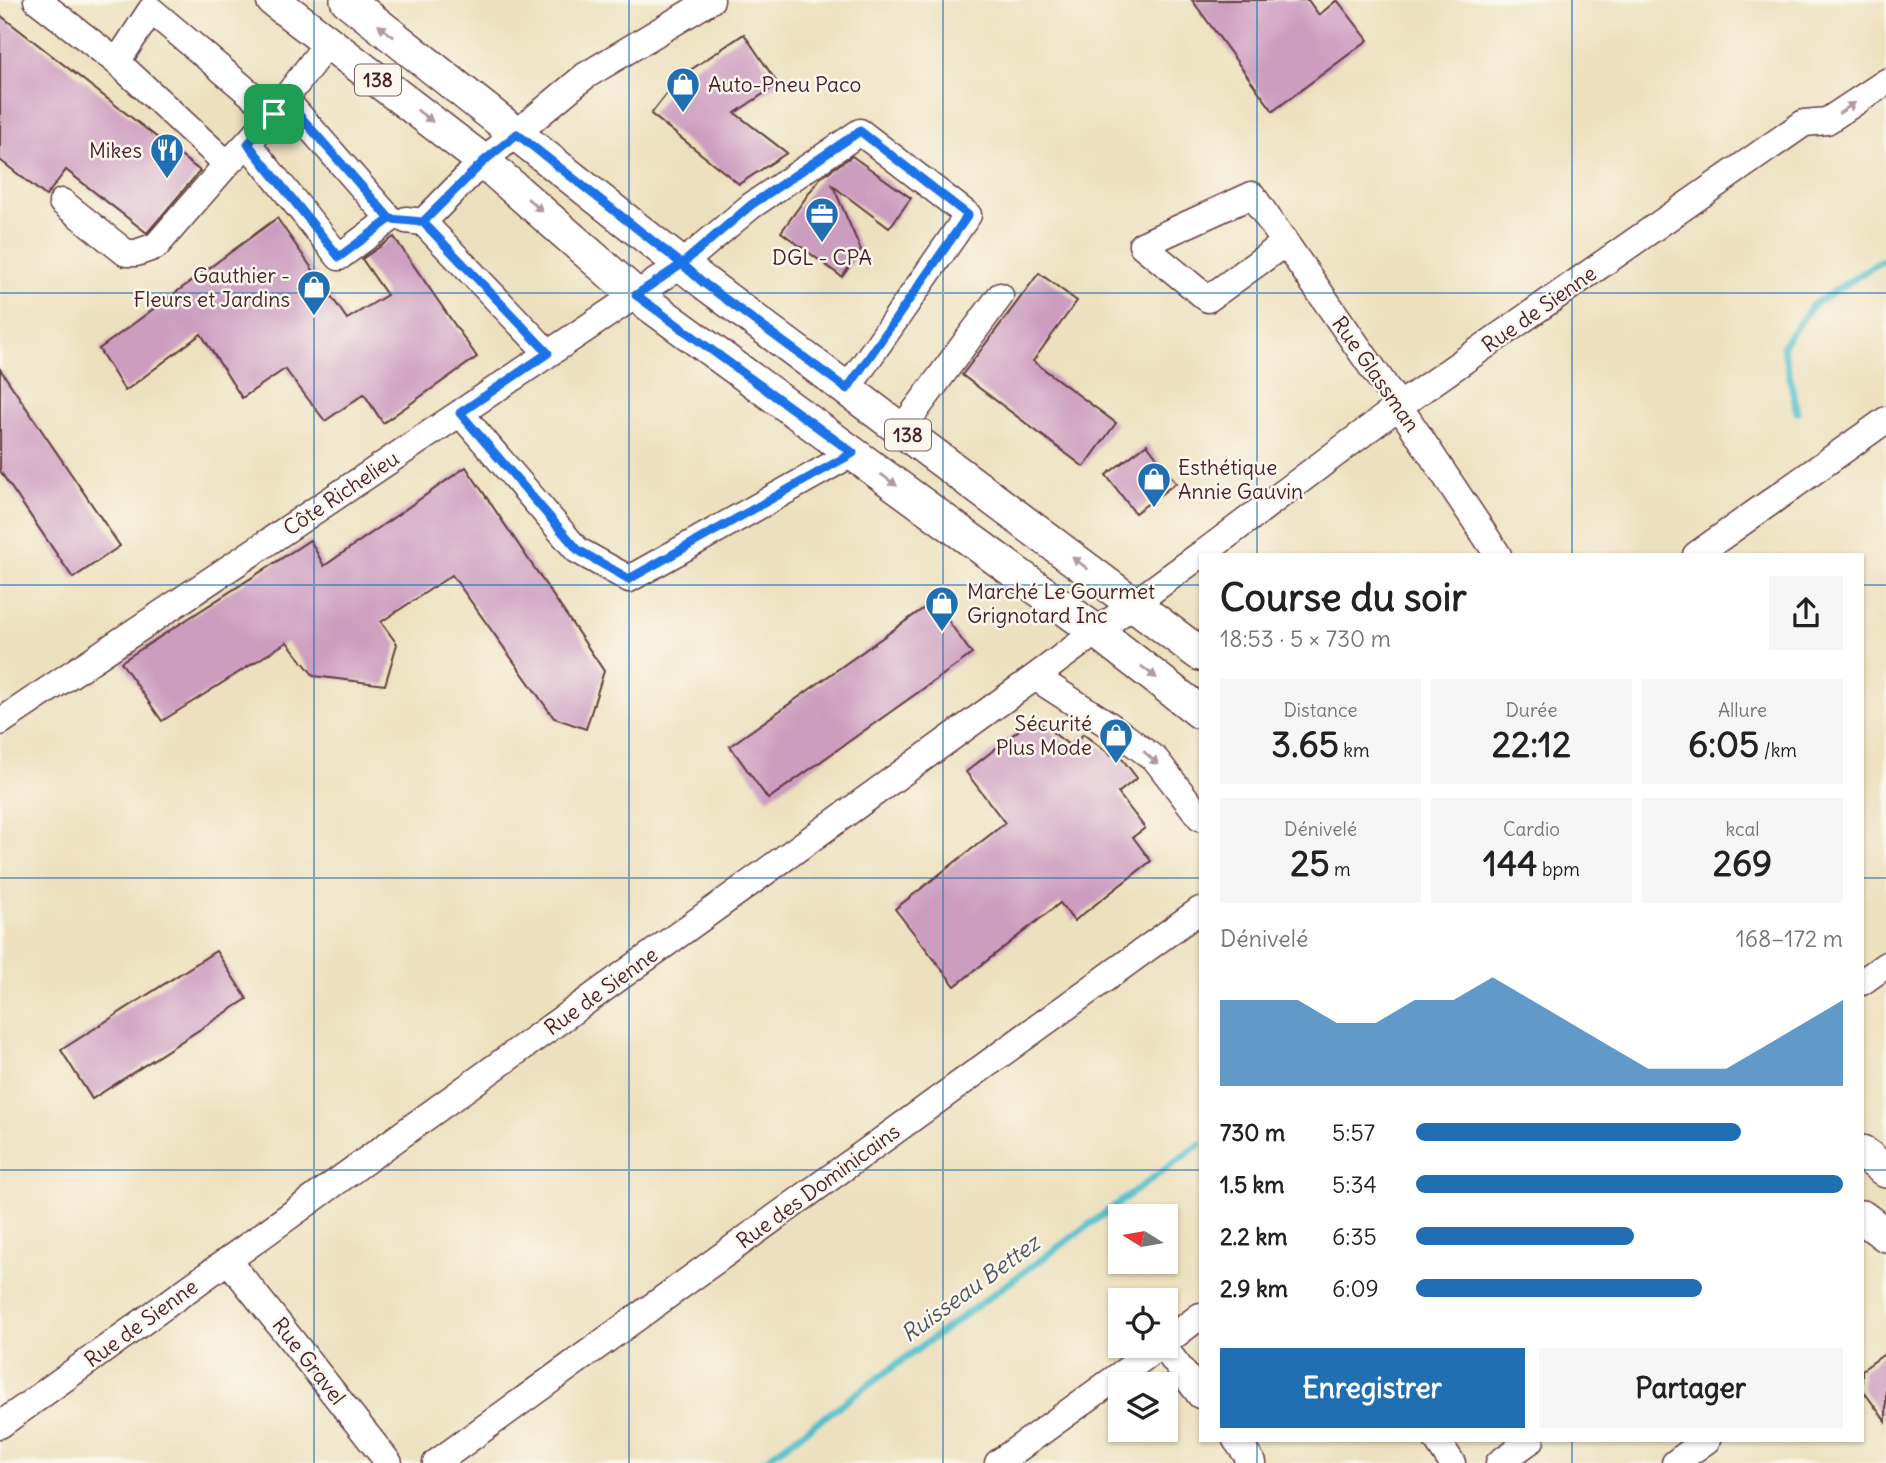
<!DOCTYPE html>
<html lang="fr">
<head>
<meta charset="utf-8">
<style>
  :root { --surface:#fff; --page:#f6f6f6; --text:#222; --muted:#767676; --accent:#1f6fb2 }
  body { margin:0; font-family:Delius,sans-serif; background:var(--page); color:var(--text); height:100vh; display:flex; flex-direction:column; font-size:26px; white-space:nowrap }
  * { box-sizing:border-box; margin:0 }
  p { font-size:23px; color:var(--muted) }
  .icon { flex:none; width:38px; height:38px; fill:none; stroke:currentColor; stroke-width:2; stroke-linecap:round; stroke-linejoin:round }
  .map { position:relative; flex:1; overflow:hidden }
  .details { position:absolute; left:1199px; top:553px; width:665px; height:889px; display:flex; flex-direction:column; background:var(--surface); border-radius:0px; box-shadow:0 2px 5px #0004 }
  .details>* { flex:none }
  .needle { width:46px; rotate:281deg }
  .buttons { position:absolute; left:1108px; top:1204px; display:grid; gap:14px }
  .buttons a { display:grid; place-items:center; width:70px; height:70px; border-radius:0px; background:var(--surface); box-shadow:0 2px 5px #0004; font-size:35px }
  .pin { position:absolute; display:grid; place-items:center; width:60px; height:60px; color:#fff; margin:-30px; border-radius:14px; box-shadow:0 4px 10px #0006 }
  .round { display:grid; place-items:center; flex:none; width:74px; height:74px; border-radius:0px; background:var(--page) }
  .head { display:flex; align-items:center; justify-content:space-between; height:119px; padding:0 21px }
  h1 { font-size:38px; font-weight:700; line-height:52px }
  .stats { display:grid; grid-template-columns:repeat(3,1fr); gap:10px; height:119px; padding:7px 21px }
  .stats div { display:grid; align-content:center; border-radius:0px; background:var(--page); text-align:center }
  .stats b { font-size:35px; font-weight:700 }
  .stats small { font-size:19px; font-weight:400 }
  .stats p { font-size:19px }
  .chart { height:196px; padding:14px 21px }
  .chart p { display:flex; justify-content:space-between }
  .chart svg { width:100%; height:126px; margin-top:7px; fill:var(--accent); opacity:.7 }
  .cta { display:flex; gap:14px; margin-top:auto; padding:14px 21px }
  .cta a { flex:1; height:80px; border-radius:0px; background:var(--accent); color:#fff; font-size:28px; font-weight:700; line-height:80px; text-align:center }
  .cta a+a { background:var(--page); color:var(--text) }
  ul { padding:0 21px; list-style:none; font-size:23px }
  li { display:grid; grid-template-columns:112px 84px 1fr; align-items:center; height:52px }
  li i { height:18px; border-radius:9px; background:var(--accent) }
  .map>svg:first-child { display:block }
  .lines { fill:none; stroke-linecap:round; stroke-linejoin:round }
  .stream { stroke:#52bfcb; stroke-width:7 }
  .building { fill:#cc9dbf }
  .minor-casing { stroke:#623c41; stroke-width:29 }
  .major-casing { stroke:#623c41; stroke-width:36 }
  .minor { stroke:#fff; stroke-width:26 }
  .major { stroke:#fff; stroke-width:33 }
  .oneway { fill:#ae9aa0 }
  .route-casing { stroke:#fff; stroke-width:14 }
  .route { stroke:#1a73e8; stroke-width:9 }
  .grid { fill:none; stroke:#1f6fb2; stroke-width:2; stroke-opacity:0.55 }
  .labels { text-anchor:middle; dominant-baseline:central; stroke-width:5; stroke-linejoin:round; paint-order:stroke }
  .shield { fill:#fbf7ec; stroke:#7f6065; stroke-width:2 }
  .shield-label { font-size:19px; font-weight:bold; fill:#4a1f2b }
  .poi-label { font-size:21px; fill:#4a1f2b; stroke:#fbf7ec; text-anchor:start }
  .street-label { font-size:21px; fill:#4a1f2b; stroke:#fbf7ec }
  .water-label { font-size:23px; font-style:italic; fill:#4d5763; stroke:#fbf7ec }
</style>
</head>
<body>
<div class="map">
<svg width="1886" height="1463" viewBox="0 0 1886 1463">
  <rect width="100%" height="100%" fill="#fbf7ec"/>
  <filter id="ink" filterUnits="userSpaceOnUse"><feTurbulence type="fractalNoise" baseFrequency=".0143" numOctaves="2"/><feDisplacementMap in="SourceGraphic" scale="14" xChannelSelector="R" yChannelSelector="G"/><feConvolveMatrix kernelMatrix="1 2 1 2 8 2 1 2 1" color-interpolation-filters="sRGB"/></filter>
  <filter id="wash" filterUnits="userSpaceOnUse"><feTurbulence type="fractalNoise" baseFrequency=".00686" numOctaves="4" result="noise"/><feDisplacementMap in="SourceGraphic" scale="28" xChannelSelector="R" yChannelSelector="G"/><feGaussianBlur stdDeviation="1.57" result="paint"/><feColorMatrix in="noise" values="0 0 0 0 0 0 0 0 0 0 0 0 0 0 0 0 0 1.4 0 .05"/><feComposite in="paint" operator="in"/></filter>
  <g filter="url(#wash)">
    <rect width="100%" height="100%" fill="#ede0be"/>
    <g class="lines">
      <path class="stream" d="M1797,412L1783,345L1813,305L1880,262L1886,261
        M761,1463L1200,1144"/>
    </g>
    <g id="blocks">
      <path class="building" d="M1192,0H1308L1319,15L1337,0L1368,40L1273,111Z
        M0,15L200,171L147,233L66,170L46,196L0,160Z
        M744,34L778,84L735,113L787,153L739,184L651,114L680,77Z
        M852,156L911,198L889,228L833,186L861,250L842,277L781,232L820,178Z
        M277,218L347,319L387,295L362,259L394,237L477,357L383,423L364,394L325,421L285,369L242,398L201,334L125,391L99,349Z
        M1039,273L1077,301L1033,361L1116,423L1084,467L962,375Z
        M0,369L120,546L73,578L0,471Z
        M1147,444L1176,483L1135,513L1106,475Z
        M466,467L604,671L586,729L554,718L452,575L381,622L397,644L385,685L314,676L287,642L162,721L121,662L310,540L324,566Z
        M934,601L972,654L768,799L730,746Z
        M1034,718L1073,748L1083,734L1111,755L1116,751L1137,778L1118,793L1145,828L1133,837L1151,861L1074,921L1060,903L955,986L895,909L1005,823L966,772Z
        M216,951L247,999L92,1099L61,1050Z
        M1886,1353V1422L1862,1389V1370Z"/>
    </g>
  </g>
  <g filter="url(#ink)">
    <use href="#blocks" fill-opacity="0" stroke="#623c41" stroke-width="2"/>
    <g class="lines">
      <g class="minor-casing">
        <path id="minor" d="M37,0L117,62L151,10L274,114
          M117,62L227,164C266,127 296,84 328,42
          M248,144L339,257L390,219L285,99
          M62,202L126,253H136L156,246L227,164
          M406,220L423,222L548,353
          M423,222L483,161L585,76L711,0
          M1285,243L1208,299L1142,245L1252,195L1399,406L1498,555
          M460,413L577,550L629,579L853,453
          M901,430L1000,296
          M1201,555L1399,406L1804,123L1827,121L1886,82
          M1696,555L1886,420
          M1035,677L1112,727L1156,760L1200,817
          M0,722L682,264L751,206L860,132L968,215L847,389
          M1862,982L1886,965
          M228,1260L389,1463
          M1166,1342L1200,1316
          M1163,1346L1200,1395
          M0,1425L1035,677L1200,555
          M1236,1440L1253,1463
          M1437,1440L1452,1463
          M436,1463L1200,910
          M998,1463L1160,1346
          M1499,1463L1531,1440
          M1675,1463L1707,1440"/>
      </g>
      <g class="major-casing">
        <path id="major" d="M273,0L483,161L636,295L1097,632L1200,712
          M347,0L705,283L1200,654
          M1862,1152L1886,1171
          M1862,1217L1886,1235"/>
      </g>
      <use href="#minor" class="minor"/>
      <use href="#major" class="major"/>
    </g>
    <defs><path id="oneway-solid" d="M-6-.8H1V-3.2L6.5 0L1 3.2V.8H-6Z" transform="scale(1.75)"/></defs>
    <g class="oneway">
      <use href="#oneway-solid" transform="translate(386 31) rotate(-142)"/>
      <use href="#oneway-solid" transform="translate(1847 108) rotate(-34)"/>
      <use href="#oneway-solid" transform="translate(425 116) rotate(37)"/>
      <use href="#oneway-solid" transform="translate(535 205) rotate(41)"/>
      <use href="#oneway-solid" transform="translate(889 480) rotate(36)"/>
      <use href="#oneway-solid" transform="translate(1080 563) rotate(-143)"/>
      <use href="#oneway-solid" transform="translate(1149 672) rotate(38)"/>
      <use href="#oneway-solid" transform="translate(1151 758) rotate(42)"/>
    </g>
  </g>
  <g class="lines" filter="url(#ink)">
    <g class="route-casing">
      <path id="route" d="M274,114L285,99L390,219L423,222L548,353L460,413L578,550L629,579L853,453L636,295L682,264L705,284L847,389L968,215L860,131L751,205L682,264L517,134L484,161L423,222L390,219L339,257L248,144L274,114"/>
    </g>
    <use href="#route" class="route"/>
  </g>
  <path class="grid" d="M314,0V1463M629,0V1463M943,0V1463M1257,0V555M1572,0V555M0,293H1886M0,585H1200M1862,585H1886M0,878H1200M1862,878H1886M0,1170H1200M1862,1170H1886M1257,1440V1463M1572,1440V1463"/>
  <defs>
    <g id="shop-pin" transform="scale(1.75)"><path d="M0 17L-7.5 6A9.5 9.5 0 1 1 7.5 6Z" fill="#1f6fb2" stroke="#fbf7ec"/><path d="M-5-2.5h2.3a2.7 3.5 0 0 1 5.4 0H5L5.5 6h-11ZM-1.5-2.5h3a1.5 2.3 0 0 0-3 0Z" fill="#fff"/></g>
    <g id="restaurant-pin" transform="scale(1.75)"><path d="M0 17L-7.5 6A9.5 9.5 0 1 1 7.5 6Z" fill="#1f6fb2" stroke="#fbf7ec"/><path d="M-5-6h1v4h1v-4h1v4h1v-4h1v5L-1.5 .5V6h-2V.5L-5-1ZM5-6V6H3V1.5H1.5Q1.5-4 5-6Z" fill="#fff"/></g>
    <g id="office-pin" transform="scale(1.75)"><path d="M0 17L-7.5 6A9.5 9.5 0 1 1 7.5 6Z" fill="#1f6fb2" stroke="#fbf7ec"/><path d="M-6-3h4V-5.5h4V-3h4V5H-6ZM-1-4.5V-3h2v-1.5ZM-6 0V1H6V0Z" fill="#fff"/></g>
  </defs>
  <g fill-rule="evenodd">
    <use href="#shop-pin" x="683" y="84"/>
    <use href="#restaurant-pin" x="167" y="150"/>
    <use href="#office-pin" x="822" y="214"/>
    <use href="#shop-pin" x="314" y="287"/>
    <use href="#shop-pin" x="1154" y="479"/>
    <use href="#shop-pin" x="942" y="603"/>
    <use href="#shop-pin" x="1116" y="735"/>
  </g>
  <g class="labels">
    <g class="shield">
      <rect x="355" y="64.5" width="46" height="31" rx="5"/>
      <rect x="885" y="419.5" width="46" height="31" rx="5"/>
    </g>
    <g class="shield-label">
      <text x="378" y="80">138</text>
      <text x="908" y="435">138</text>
    </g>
    <g class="poi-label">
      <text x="708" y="84">Auto-Pneu Paco</text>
      <text x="142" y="150" text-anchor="end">Mikes</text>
      <text x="822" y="257" text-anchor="middle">DGL - CPA</text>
      <text x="290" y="275" text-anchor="end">Gauthier -<tspan x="290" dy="24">Fleurs et Jardins</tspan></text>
      <text x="1178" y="467">Esthétique<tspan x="1178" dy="24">Annie Gauvin</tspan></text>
      <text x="967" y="591">Marché Le Gourmet<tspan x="967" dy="24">Grignotard Inc</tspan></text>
      <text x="1092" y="723" text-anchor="end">Sécurité<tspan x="1092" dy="24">Plus Mode</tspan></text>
    </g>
    <g class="street-label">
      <text transform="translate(1539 309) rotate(-35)">Rue de Sienne</text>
      <text transform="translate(1376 374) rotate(55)">Rue Glassman</text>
      <text transform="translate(341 493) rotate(-34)">Côte Richelieu</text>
      <text transform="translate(601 991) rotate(-36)">Rue de Sienne</text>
      <text transform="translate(818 1186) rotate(-36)">Rue des Dominicains</text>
      <text transform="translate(141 1323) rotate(-36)">Rue de Sienne</text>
      <text transform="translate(309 1361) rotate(52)">Rue Gravel</text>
    </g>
    <g class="water-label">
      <text transform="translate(970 1288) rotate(-36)">Ruisseau Bettez</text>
    </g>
  </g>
</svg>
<div class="buttons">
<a><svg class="needle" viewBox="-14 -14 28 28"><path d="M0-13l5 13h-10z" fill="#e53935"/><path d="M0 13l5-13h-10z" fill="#767676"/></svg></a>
<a><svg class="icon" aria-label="locate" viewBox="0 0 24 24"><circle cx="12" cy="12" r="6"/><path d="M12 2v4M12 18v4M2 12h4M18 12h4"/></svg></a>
<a><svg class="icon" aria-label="layers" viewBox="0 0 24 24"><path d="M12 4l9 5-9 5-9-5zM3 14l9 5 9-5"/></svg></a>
</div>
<div class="pin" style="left:274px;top:114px;background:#1e9e55"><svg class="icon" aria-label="arrive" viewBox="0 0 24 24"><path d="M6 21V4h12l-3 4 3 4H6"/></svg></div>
<section class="details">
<div class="head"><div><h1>Course du soir</h1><p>18:53 · 5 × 730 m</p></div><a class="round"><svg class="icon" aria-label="share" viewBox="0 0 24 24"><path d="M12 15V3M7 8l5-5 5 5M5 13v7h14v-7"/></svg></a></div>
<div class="stats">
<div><p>Distance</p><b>3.65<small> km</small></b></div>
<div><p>Durée</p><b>22:12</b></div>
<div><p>Allure</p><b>6:05<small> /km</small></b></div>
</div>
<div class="stats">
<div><p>Dénivelé</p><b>25<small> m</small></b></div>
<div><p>Cardio</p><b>144<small> bpm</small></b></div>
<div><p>kcal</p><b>269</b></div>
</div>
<div class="chart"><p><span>Dénivelé</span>168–172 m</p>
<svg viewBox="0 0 160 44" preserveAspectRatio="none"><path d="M0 44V14L10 14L20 14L30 22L40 22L50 14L60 14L70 6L80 14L90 22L100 30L110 38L120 38L130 38L140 30L150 22L160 14V44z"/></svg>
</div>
<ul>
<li><b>730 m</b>5:57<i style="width:76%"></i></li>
<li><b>1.5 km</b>5:34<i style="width:100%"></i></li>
<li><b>2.2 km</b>6:35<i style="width:51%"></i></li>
<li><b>2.9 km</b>6:09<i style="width:67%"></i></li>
</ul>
<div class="cta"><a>Enregistrer</a><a>Partager</a></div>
</section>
</div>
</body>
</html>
